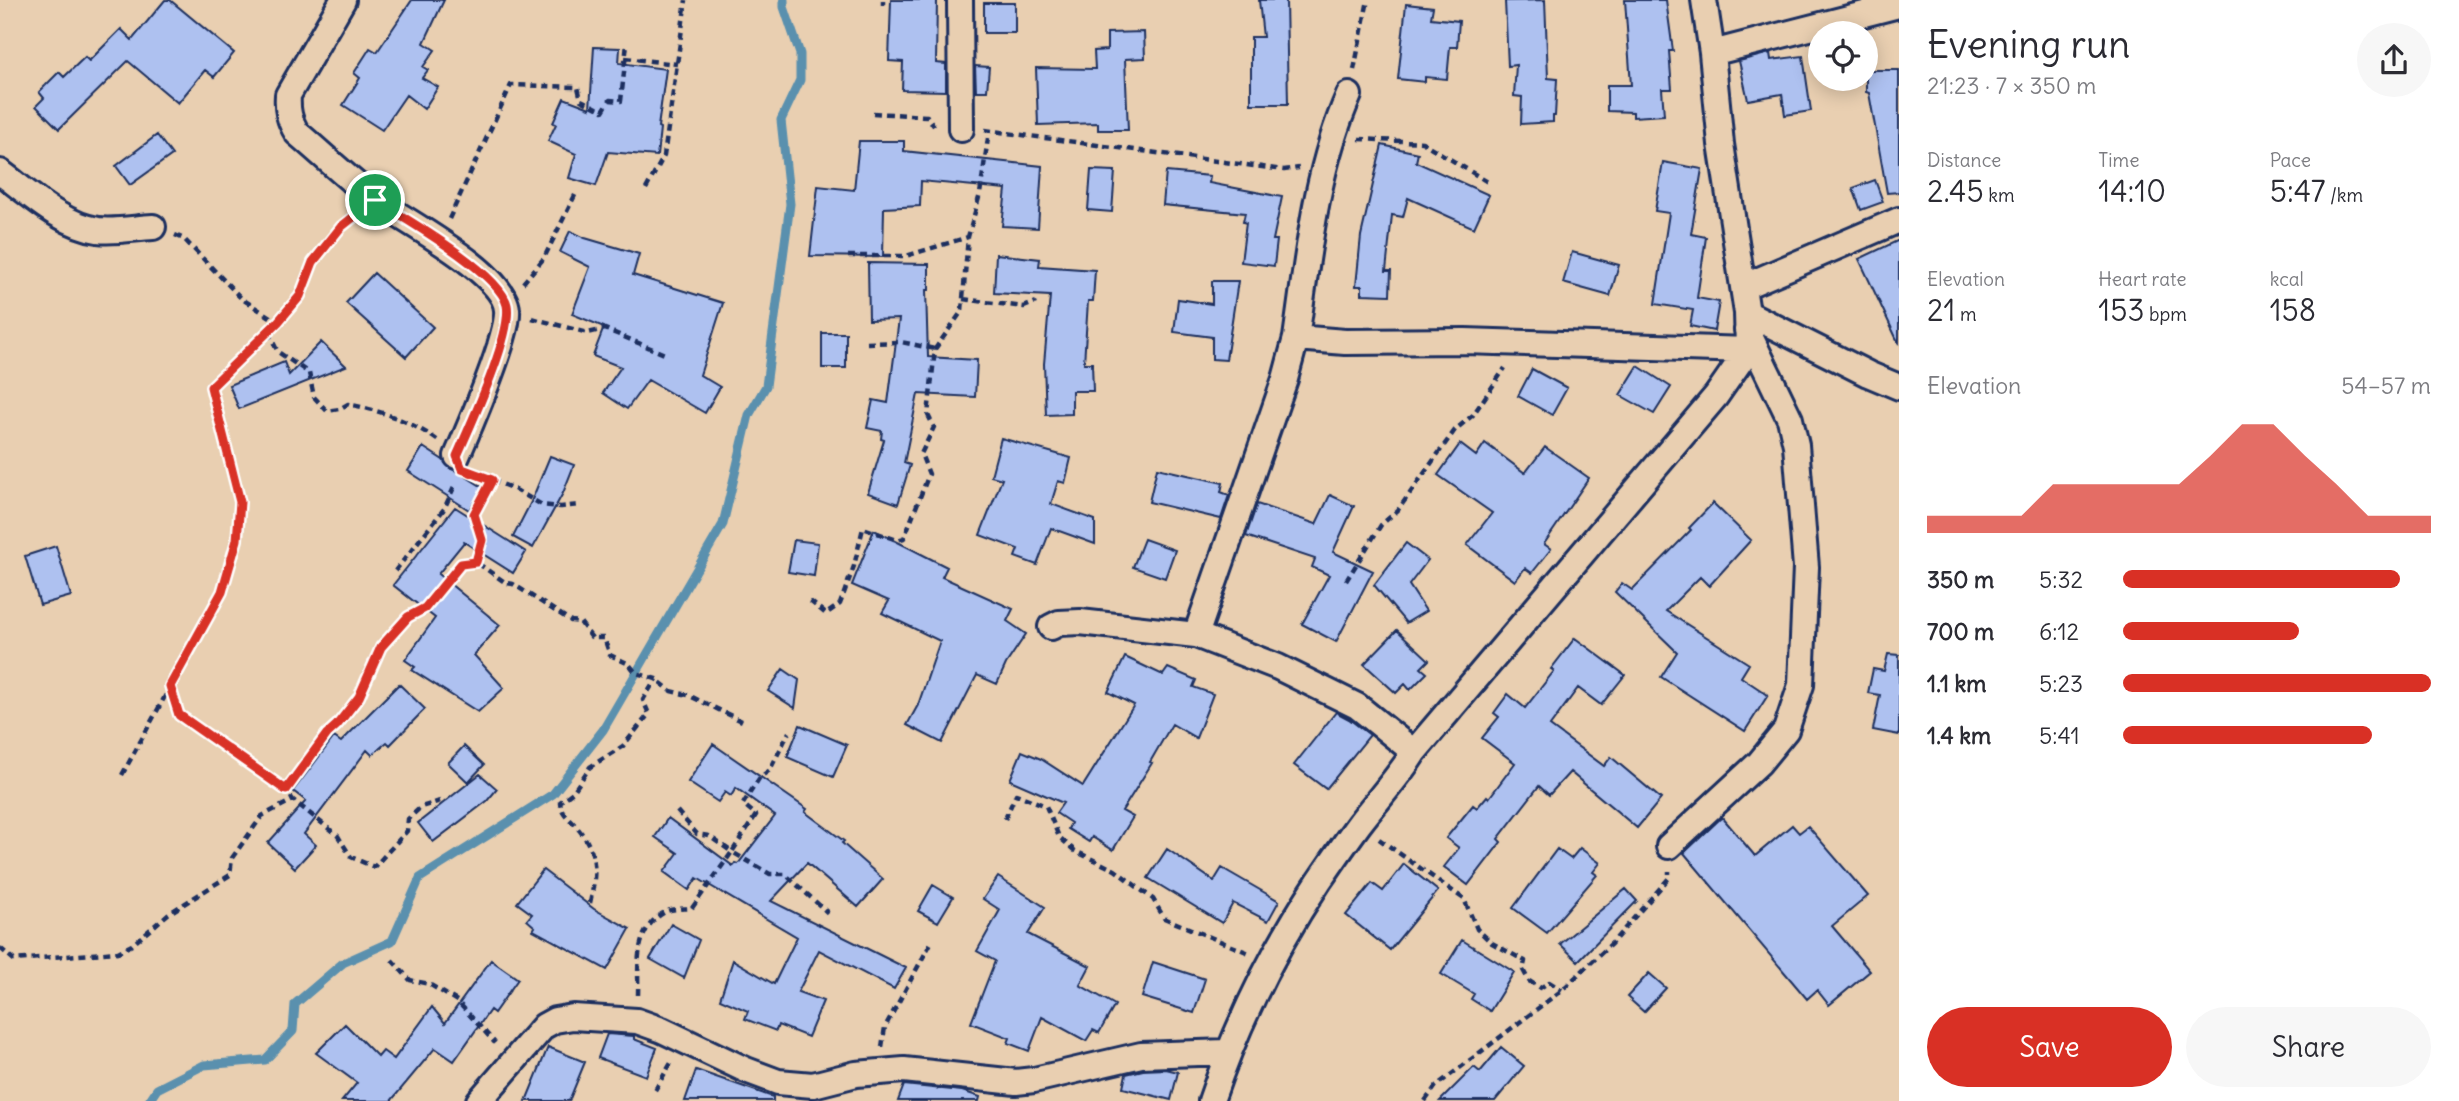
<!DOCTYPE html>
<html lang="en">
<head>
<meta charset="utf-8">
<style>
  :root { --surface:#fff; --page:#f7f7f7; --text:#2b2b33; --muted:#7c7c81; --accent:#d93025 }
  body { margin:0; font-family:Delius,sans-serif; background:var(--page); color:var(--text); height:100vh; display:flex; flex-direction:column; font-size:26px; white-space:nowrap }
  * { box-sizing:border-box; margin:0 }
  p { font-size:23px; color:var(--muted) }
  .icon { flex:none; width:38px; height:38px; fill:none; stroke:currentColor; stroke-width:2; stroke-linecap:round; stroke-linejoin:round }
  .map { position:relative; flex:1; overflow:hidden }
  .drawer { display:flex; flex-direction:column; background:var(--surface); width:560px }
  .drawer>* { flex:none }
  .buttons { position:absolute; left:1808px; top:21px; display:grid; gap:14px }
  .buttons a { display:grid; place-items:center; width:70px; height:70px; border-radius:50%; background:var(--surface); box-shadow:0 4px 18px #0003; font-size:35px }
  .pin { position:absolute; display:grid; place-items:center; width:60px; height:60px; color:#fff; margin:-30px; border:4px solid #fff; border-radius:50%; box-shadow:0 2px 7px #0007 }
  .round { display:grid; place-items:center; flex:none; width:74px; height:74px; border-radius:37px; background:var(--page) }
  .summary { display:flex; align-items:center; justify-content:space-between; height:119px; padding:0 28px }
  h1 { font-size:38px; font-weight:600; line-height:52px }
  .metrics { display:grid; grid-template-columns:repeat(3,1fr); gap:10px; height:119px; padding:7px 28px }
  .metrics div { display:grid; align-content:center }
  .metrics b { font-size:30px; font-weight:600 }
  .metrics small { font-size:19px; font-weight:400 }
  .metrics p { font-size:19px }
  .chart { height:196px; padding:14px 28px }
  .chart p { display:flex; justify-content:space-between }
  .chart svg { width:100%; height:126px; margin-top:7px; fill:var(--accent); opacity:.7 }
  .action { display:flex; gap:14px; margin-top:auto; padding:14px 28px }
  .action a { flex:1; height:80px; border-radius:42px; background:var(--accent); color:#fff; font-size:28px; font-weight:600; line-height:80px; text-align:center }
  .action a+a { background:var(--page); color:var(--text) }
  ul { padding:0 28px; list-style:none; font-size:23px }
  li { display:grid; grid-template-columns:112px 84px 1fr; align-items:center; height:52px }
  li i { height:18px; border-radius:9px; background:var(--accent) }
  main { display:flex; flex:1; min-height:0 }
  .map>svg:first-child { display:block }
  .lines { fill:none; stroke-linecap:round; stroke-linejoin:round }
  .stream { stroke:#5a90ae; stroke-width:9 }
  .building { fill:#aec1f0; stroke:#1b2f5e; stroke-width:2 }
  .street-casing { stroke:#1b2f5e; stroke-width:30 }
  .path { stroke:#1b2f5e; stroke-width:4.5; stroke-dasharray:7 5; stroke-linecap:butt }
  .street { stroke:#e9cfb1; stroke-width:24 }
  .route-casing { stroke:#fff; stroke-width:14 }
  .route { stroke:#d93025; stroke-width:9 }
</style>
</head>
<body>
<main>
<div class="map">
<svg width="1899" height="1101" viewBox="0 0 1899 1101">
  <rect width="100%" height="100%" fill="#e9cfb1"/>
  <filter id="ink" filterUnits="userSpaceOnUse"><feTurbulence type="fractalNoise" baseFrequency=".0143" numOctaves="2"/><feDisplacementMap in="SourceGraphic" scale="14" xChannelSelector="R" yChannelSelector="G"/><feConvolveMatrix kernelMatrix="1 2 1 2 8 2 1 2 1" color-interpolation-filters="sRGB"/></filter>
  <g filter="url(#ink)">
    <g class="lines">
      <path class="stream" d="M149,1101L157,1089L204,1065L265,1060L293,1031L295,1004L343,963L392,941L420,878L553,794L603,730L723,524L749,415L766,386L790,204L781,120L800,80V54L784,7V0"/>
    </g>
    <path class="building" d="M165,0H170L234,53L214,77L205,70L178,103L128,61L59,129L36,106L44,98L39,92L59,72L64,77L85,57L89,61L121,29L132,40Z
      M412,0H444L424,43L435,50L423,67L428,70L422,78L438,87L424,109L406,95L382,130L343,105L360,78L354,73L370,48L377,52Z
      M891,0H937L936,63L946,64V91L902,90L903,62L889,61Z
      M1259,0H1286L1288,104H1251V37H1263Z
      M1545,0L1548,78L1557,79L1555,116H1553V122L1521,124L1522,97L1514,96L1516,65L1508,66L1505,1Z
      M1625,0H1666L1673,51H1669L1672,89H1662L1664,115L1633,117V112L1607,111V85H1631Z
      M984,3H1015V33H984Z
      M1406,4L1433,7L1431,18L1459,21L1457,47H1450L1447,79L1425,77V82L1398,79Z
      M1144,32L1145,58L1125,59L1128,130H1098V123L1038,125L1036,68L1095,69L1094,51L1107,50V33Z
      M594,47L620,48L619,63L666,69L658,127L660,128L657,156L608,152L596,186L569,178L576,154L548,141L556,124L553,123L564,98L590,108Z
      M1770,53L1771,60L1803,56L1811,111L1785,115L1782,94L1748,100L1739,61Z
      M975,66L989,67L987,91H976Z
      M1866,70H1899V192L1887,193L1869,93L1866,92Z
      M157,135L172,155L130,185L116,166Z
      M859,141H904V151L1042,166L1038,228L1002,226L1006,189L921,181L920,206L884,208L883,257L810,256L818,186L854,190Z
      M1382,145L1418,153L1416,162L1489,195L1474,228L1408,198L1403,217L1392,215L1386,271H1391L1390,295L1362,294V286H1356L1361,236Z
      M1663,162L1702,169L1691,234L1706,237L1697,298L1719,302L1714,331L1690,326L1693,310L1655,304L1669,213L1655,211Z
      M1091,170L1115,171L1112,212L1088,210Z
      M1166,172L1210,176L1209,183L1282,197L1273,240H1277L1274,266L1241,262L1246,223L1243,222L1245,213L1163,205Z
      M1875,180L1883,202L1861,210L1853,188Z
      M570,231L585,238L639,254L633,275L723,303L700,375L720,387L705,413L648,380L627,409L603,393L621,367L593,356L604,327L572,314L590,267L560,252Z
      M1899,240V344L1859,259Z
      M1572,252L1619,265L1610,296L1563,283Z
      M996,254L1040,259L1039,266L1095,270L1093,301H1088L1084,363H1092L1093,391H1072V414L1046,415L1044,364L1050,296L994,293Z
      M868,263L929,264V290H926L928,357L977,360L975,397L918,394L904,463L910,465L898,504L868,493L884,440L881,439L882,431L867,428L873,400L888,403L899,319L869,320Z
      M374,273L433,327L406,357L346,303Z
      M1212,281H1238L1226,360L1212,359V337L1174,332L1178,299L1212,304Z
      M822,333H846V368H822Z
      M321,342L346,366L239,409L229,385L284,362L289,375Z
      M1638,366L1671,387L1654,414L1620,395Z
      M1532,369L1567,388L1552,415L1518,396Z
      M1001,438L1071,458L1065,483L1058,481L1051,504L1095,520V544L1051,528L1037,565L1015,557L1018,549L980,535L1002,479L991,476Z
      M1485,443L1525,473L1545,447L1589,478L1544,544L1551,549L1532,573L1525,568L1515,581L1467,545L1492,513L1438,475L1460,444L1476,456Z
      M423,447L443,460L451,469L457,471L484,488L469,510L408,471Z
      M550,456L574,465L563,493L533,548L513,537L531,502Z
      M1157,468L1223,483L1221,492L1229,495L1221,519L1149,502Z
      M1330,495L1354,506L1333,552L1373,571L1336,642L1302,624L1329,575L1312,567L1315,559L1246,536L1257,504L1316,524Z
      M1713,503L1751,540L1709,586L1700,577L1666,611L1749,664L1741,677L1768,695L1745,731L1661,677L1677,652L1615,592L1622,583L1632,590L1691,530L1689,528Z
      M455,507L526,552L513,573L464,542L438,574L500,625L474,655L504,688L478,712L412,670L415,667L405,660L435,618L393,585Z
      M874,530L947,567L942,577L1013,609L1007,621L1026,634L1006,664L997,684L977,675L942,743L907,725L918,705L940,641L882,613L889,601L852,585Z
      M1144,539L1175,550L1165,578L1133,567Z
      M794,540L818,543L814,576L788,572Z
      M1406,543L1428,560L1409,585L1426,611L1406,623L1374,585Z
      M56,546L71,596L40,605L25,556Z
      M1397,630L1429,660L1421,668L1427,673L1410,690L1405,684L1396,693L1364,664Z
      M1575,638L1625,675L1601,705L1578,688L1550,726L1604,766L1611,757L1661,799L1637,828L1570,772L1549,795L1539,786L1498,839L1501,842L1468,885L1444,867L1459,848L1446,838L1473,805L1477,808L1487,796L1489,798L1515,763L1482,738L1499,717L1494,713L1508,694L1525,708L1554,671L1551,669Z
      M1888,654L1899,655V735L1873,730L1880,695L1868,693L1873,669L1884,671Z
      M1125,657L1163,675L1168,668L1196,680L1193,687L1213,694L1196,738L1172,724L1150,762L1152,763L1122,811L1133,817L1113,850L1092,837L1089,842L1068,829L1071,823L1056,813L1063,803L1010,780L1022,751L1041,759L1083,786L1134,705L1108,692Z
      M783,669L799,680L795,708L768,691Z
      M399,684L425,709L390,745L387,742L372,755L367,750L304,834L316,845L295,868L268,843L306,801L293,791L334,737L341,742Z
      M1336,712L1349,719L1370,735L1326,789L1294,765Z
      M800,725L847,745L833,777L787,757Z
      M713,744L807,809L805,812L844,841L842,843L883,879L858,907L807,863L771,901L906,968L894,989L819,950L798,992L823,1001L808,1037L778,1025L776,1031L745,1019L748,1011L720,999L733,960L774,984L797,937L697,878L689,890L664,872L678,853L655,837L668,818L733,866L735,863L738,864L775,816L736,788L731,796L725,792L718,802L688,782Z
      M464,746L484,765L468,782L448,763Z
      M480,774L497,789L487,801L433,842L418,823Z
      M1722,817L1755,856L1792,825L1799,833L1808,826L1868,896L1832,926L1870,971L1829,1005L1817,990L1807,999L1684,853Z
      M1580,848L1600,863L1593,872L1597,875L1547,933L1513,908L1557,849L1571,859Z
      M1167,849L1214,881L1222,868L1279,901L1268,921L1233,903L1222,923L1148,878Z
      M1404,864L1438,891L1390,950L1346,915L1372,883L1383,891Z
      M543,870L594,909L630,929L607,970L533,930L535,927L527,920L532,914L517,903Z
      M998,877L1045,907L1028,934L1090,966L1080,985L1115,1005L1099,1033L1093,1030L1086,1041L1042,1017L1029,1051L1008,1043L1010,1038L971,1023L995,961L977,951L1000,910L983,899Z
      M933,885L953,897L938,922L918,911Z
      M1626,889L1637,901L1578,961L1560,944Z
      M671,924L699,940L684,978L650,959Z
      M1462,940L1514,972L1490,1011L1471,999L1474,994L1441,974Z
      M491,960L518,979L494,1013L490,1010L454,1061L435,1048L391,1101H342L357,1083L316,1053L345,1024L378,1057L383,1051L394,1059L432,1007L445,1023Z
      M1153,962L1205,979L1194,1013L1142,997Z
      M1649,973L1666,988L1644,1012L1627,997Z
      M607,1034L634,1036V1039L657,1048L646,1076L598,1058Z
      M548,1047L585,1062L569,1101H526Z
      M1501,1047L1524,1066L1495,1101H1440L1474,1067L1480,1072Z
      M1166,1069L1178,1072L1171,1100L1123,1088L1126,1074L1143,1070Z
      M696,1070L773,1097V1101H685Z
      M904,1085L962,1091L980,1097L979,1101H898Z"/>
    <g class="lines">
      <g class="street-casing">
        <path id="street" d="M343,0L288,95C287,110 289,120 297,133C323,155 348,179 374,199C404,221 505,273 507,310C508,322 503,334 500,346C488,384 473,419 457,456
          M960,0L961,129
          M1712,53L1899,5
          M0,172C29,193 62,225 98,230C116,232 135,228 153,227
          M1743,287L1899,220
          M1747,313L1868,374L1899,387
          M1296,338C1308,256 1315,172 1349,95
          M1051,627L1059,623L1080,622L1196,635L1278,667L1357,706L1414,752
          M1196,635L1285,379L1296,338L1345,342L1465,341L1748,350
          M1669,846L1759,763L1786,730L1801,685L1806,567L1796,445L1790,419L1747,330
          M479,1101L544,1026L555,1020L573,1017L637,1021L662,1030L746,1070L778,1082L813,1085L856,1074L904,1070L1016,1082L1034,1080L1141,1055L1227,1052
          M1211,1101C1237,1024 1274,949 1319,881C1332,862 1345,843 1359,824C1377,800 1398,778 1414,752L1716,396L1748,350L1747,313L1721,144L1712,53L1704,0"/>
      </g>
      <path class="path" d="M883,0V5
        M625,58L677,64
        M1354,70L1368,0
        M873,113L927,116L934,126
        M985,130L1284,170L1299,168
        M1359,139L1422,142L1491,184
        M646,189L664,156L686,0
        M449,219L511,85L578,87L581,100L603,111L610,100L621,101L627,43
        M175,235L184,239L242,299L278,322
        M848,256H906L968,237
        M523,283L544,258L576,193
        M963,299L1024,307L1036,302
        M532,318L588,333L605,329L667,355
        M268,332L278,352L309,373L314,397L327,411L339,409L348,404C381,411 409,420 437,440
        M867,343L901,342L935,349
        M476,474L492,480L474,514L482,540L476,562L506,583L513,584L571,621L580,622L592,638H604L610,655L629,664L636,673L656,679L671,691L688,695L746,723
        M492,480L514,489L542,505L561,507L578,505
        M395,571L444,509L456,483
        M1346,581L1381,525L1398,510L1455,430L1473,415L1505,368
        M810,601L826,614L840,604L854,566L863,528L897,540L904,538L929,474L921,454L934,427L928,415L935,349L962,311L968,237L980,194L988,138
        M171,687L179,715L286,790L293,800L338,836L351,857L374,867L407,831L408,819L421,807L440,801
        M122,775L222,592L237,540L241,502L211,387L278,322L300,296L313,263L341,227L355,215
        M286,790L327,734L337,725L359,697L381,647L408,617L425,608L461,564L476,562
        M677,811L697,834L709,836L732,852L756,815L743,804L760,777L770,770L789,732
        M1005,819L1016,794L1046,806L1059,837L1075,851L1115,870L1153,899L1164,918L1249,953
        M1379,839L1464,899L1477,929L1492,943L1525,961L1523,970L1529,981L1540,988L1549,982L1562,990
        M590,903C597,870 598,851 575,825C568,817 561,813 560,802L573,792L590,767L623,746L649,714L643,700L656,679
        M0,948L14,960L118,952L132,945L168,914L230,875L232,858L262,816L293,800
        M392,960L410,980L429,984L457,1001L495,1043
        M638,995C639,964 633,930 665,912C672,908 684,909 692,908L732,852L770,874H785L828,913
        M882,1047L885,1027L932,941
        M655,1090L671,1063
        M1425,1101L1436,1086L1562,990L1611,944L1669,878V871"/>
      <use href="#street" class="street"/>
    </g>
  </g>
  <g class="lines" filter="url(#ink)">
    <g class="route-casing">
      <path id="route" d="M375,200C404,218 500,273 507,305C513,334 470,426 457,456L462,469L492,480L474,514L482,540L476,562L461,564L425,608L408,617L381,647L359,697L337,725L327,734L286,790L179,715L170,686L222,592L237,540L240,502L211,387L278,322L300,296L313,262L341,227Z"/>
    </g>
    <use href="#route" class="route"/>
  </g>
</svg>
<div class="buttons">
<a><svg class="icon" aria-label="locate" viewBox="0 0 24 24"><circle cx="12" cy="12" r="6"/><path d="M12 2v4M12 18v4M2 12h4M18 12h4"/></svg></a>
</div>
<div class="pin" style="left:375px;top:200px;background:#1e9e55"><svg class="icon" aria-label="arrive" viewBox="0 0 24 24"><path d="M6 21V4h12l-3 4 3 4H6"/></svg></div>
</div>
<section class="drawer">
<div class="summary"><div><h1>Evening run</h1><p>21:23 · 7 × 350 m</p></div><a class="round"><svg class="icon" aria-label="share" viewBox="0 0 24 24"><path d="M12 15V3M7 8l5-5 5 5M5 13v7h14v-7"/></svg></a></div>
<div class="metrics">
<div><p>Distance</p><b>2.45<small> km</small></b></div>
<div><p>Time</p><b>14:10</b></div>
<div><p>Pace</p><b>5:47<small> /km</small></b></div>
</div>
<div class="metrics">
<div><p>Elevation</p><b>21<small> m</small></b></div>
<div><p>Heart rate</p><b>153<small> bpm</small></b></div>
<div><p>kcal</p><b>158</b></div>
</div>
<div class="chart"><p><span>Elevation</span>54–57 m</p>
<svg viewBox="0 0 160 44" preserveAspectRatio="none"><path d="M0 44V38L10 38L20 38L30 38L40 27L50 27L60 27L70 27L80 27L90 17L100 6L110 6L120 17L130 27L140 38L150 38L160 38V44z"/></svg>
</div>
<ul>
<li><b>350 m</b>5:32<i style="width:90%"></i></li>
<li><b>700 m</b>6:12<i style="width:57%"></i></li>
<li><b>1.1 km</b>5:23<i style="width:100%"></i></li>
<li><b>1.4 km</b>5:41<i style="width:81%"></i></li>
</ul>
<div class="action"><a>Save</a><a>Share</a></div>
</section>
</main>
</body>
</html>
